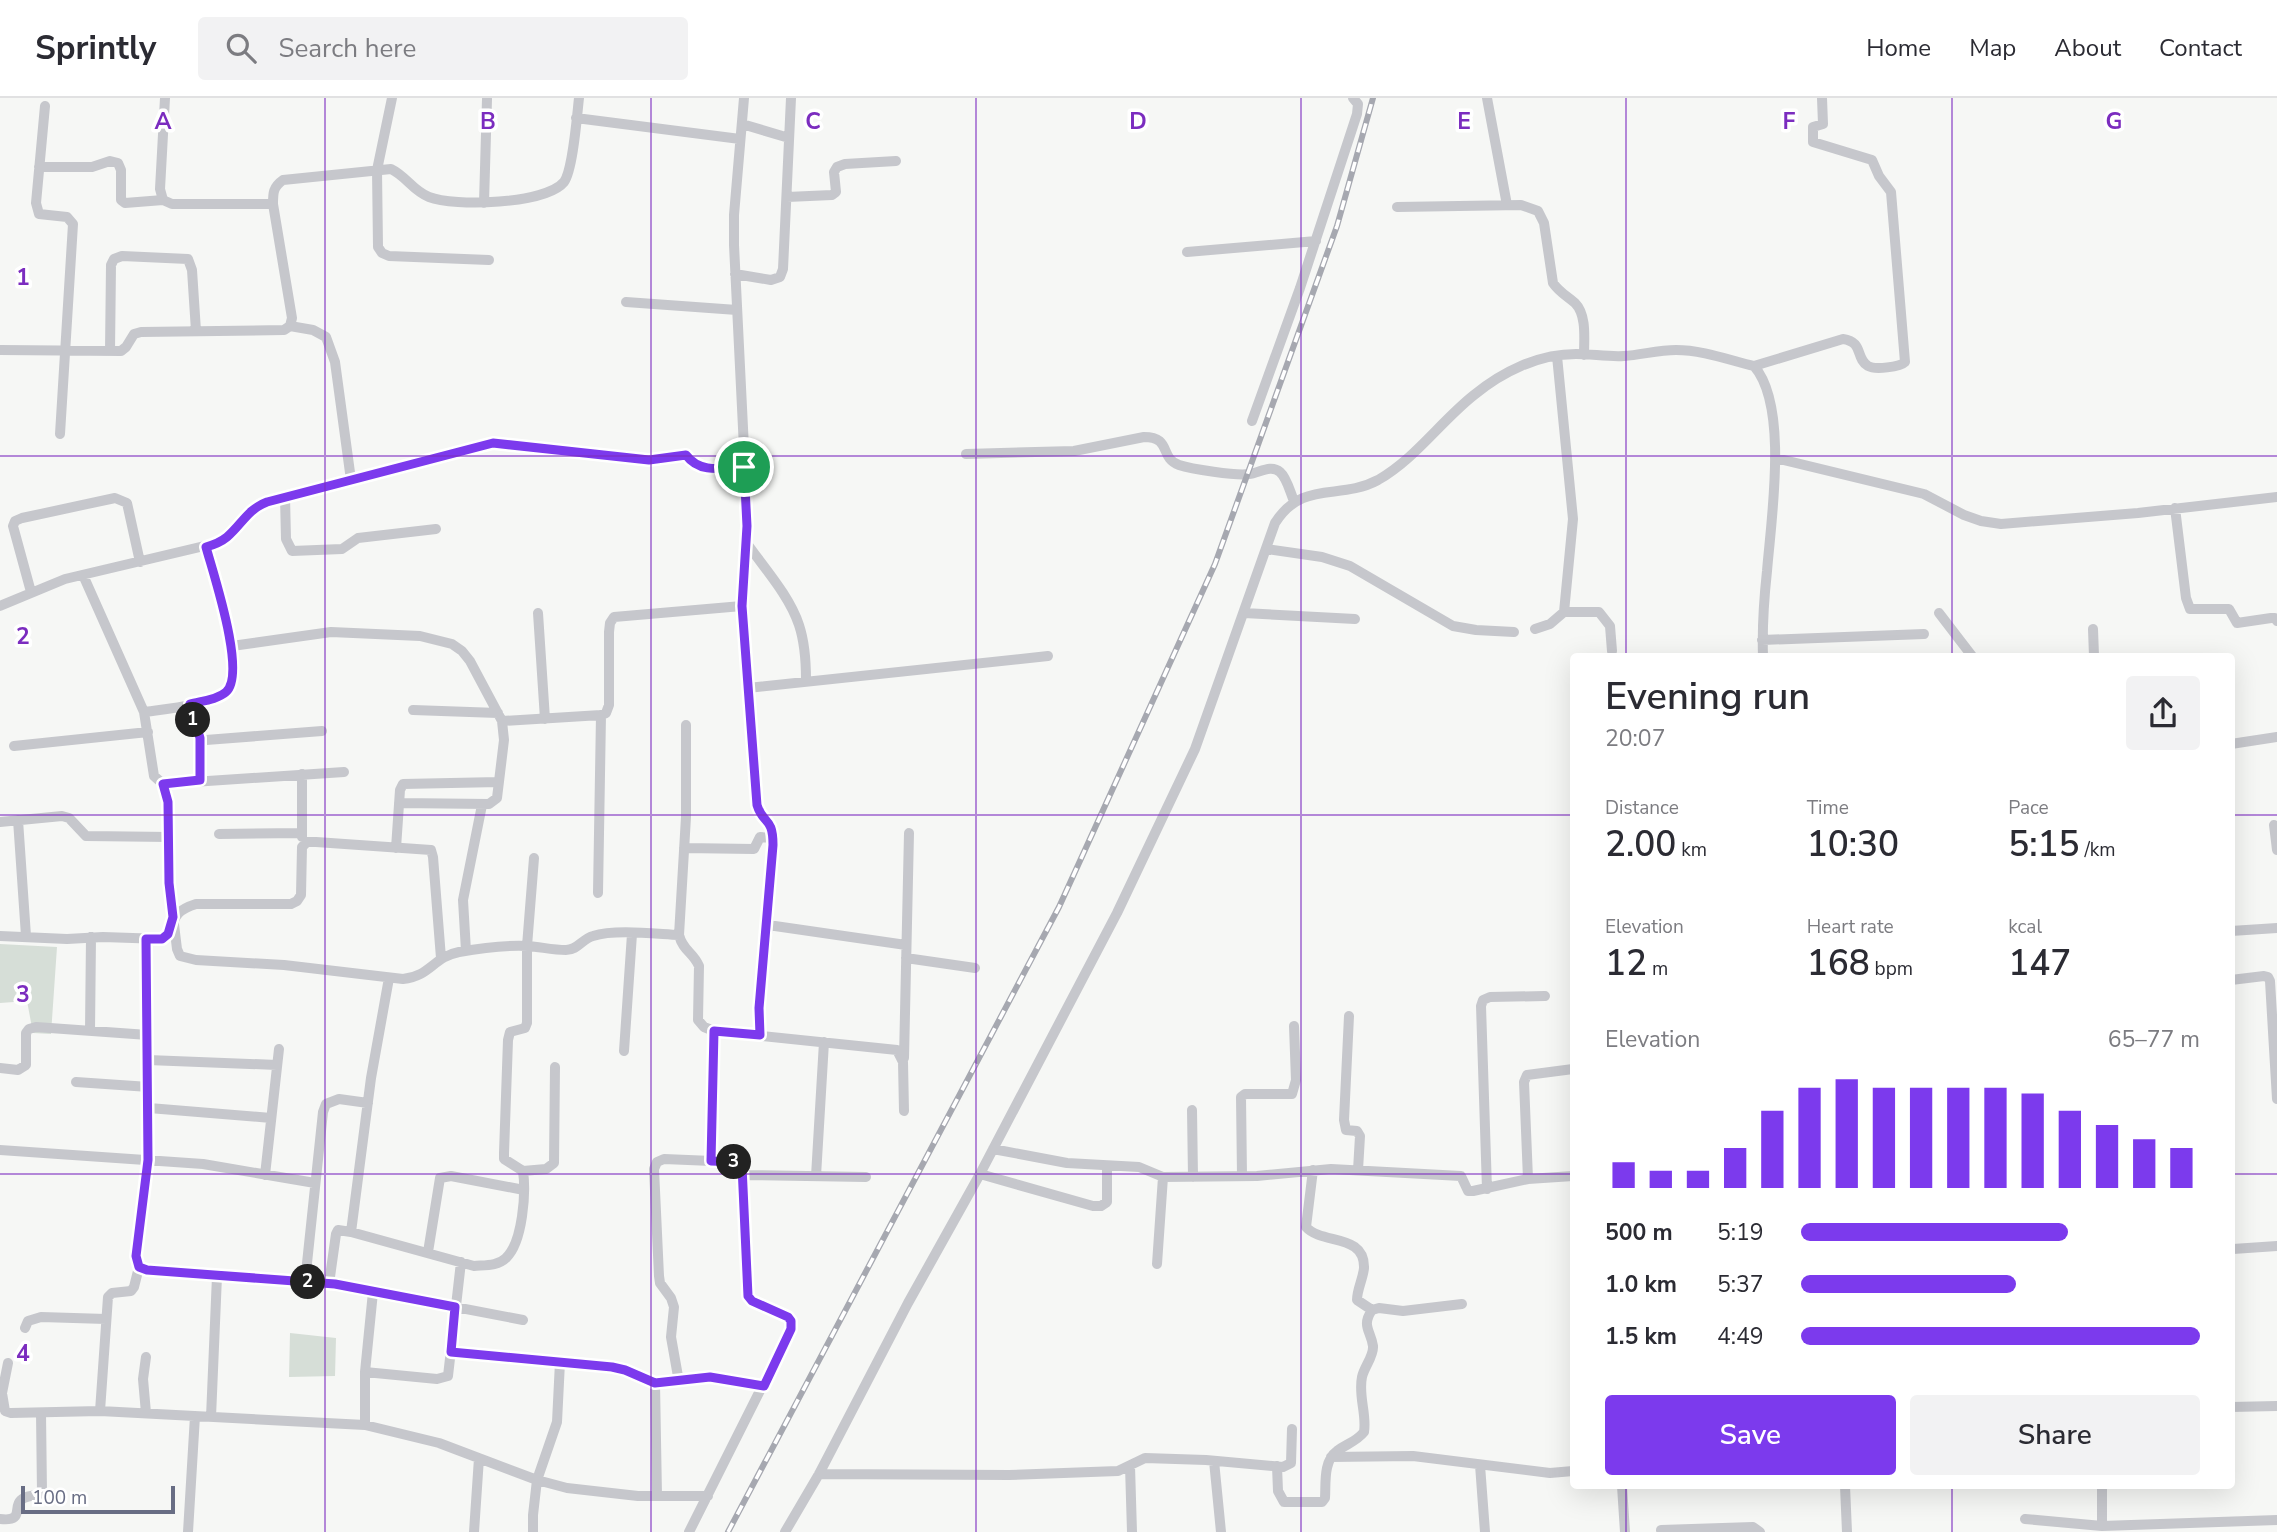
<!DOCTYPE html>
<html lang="en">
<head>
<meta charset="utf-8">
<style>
  :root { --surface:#fff; --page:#f2f2f3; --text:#2b2b33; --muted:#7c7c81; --line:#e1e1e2; --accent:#7c3aed }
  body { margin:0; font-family:"Nunito Sans",sans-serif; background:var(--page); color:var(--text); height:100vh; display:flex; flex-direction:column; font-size:26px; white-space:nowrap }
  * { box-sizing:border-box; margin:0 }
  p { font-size:23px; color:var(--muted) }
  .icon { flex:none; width:38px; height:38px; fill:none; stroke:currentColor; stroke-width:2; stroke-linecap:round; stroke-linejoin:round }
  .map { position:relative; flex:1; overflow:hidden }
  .side { position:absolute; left:1570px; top:555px; width:665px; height:836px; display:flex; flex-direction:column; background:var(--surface); border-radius:7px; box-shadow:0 7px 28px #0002 }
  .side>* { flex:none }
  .scale { position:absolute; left:21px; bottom:18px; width:154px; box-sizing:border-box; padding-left:7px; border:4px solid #686d84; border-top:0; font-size:19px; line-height:24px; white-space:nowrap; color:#686d84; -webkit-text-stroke:5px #fff; paint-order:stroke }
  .pin { position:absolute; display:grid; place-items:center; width:60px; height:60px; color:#fff; margin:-30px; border:4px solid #fff; border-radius:50%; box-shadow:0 2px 7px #0007 }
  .km { position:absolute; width:35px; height:35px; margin:-18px; border-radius:50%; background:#222; color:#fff; font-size:19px; line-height:35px; text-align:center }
  .round { display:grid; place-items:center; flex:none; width:74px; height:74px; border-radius:7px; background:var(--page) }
  .summary { display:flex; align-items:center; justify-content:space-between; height:119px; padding:0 35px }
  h1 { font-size:38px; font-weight:600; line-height:52px }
  .stats { display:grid; grid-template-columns:repeat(3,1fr); gap:10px; height:119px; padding:7px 35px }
  .stats div { display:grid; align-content:center }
  .stats b { font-size:35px; font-weight:600 }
  .stats small { font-size:19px; font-weight:400 }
  .stats p { font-size:19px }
  .chart { height:196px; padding:14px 35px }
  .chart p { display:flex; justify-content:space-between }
  .chart svg { width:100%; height:126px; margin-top:7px; stroke:var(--accent); stroke-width:6 }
  .primary-button { display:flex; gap:14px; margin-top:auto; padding:14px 35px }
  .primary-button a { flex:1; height:80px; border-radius:7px; background:var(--accent); color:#fff; font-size:28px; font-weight:600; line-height:80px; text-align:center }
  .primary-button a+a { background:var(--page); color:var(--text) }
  ul { padding:0 35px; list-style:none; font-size:23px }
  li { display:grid; grid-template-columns:112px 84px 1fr; align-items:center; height:52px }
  li i { height:18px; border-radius:9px; background:var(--accent) }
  header { display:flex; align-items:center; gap:42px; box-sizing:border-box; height:98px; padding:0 35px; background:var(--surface); border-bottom:2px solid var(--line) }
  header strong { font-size:33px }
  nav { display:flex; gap:38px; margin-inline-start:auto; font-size:24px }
  .search { width:490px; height:63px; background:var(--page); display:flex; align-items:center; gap:18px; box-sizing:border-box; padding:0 24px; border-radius:7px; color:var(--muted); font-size:26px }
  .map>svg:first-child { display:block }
  .green { fill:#d6ded7 }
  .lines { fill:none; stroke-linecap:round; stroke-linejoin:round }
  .street { stroke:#c6c7cc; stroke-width:10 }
  .rail-casing { stroke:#a6a8b0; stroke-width:6 }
  .rail { stroke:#fff; stroke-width:3.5; stroke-dasharray:10; stroke-linecap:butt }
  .route-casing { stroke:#fff; stroke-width:14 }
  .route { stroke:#7c3aed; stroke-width:9 }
  .grid { fill:none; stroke:#7b2cbf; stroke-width:2; stroke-opacity:0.55 }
  .grid-label { font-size:23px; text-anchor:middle; font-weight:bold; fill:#7b2cbf; stroke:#fff; stroke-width:7; stroke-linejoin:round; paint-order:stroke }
</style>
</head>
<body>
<header>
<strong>Sprintly</strong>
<div class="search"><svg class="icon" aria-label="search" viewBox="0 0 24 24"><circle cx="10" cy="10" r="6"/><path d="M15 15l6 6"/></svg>Search here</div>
<nav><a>Home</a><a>Map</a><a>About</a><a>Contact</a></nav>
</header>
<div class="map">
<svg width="2277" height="1434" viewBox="0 0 2277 1434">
  <rect width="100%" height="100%" fill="#f6f7f5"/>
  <path class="green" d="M0,846L57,849L51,936L33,935L27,903L0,905Z
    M290,1235L336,1240L335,1278L289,1279Z"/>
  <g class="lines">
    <path class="street" d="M165,0L160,91L163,102L172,106H273
      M392,0L377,72L378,149L382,155L389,158L489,162
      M744,0L734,117V147L747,411L742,508L757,707C760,718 768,721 773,731L768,827L759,910L760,937
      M1487,0L1507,107
      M45,8L36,105L39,116L67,119L73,126L60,336
      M576,20L740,41
      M742,26L789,40
      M39,69H92L110,63L118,65L121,72V102L125,105L163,102
      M787,99L832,97L836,94L834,74L837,69L845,66L896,63
      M484,105L487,1
      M1397,109L1521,107L1538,113L1544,125L1553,185C1559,194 1567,198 1575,205C1587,217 1584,241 1584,257
      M1187,154L1316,143
      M735,176L771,182L780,179L783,171L791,0
      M626,204L737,212
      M290,228L313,232L326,239L335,264L351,382
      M0,252L121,253L126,249L134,236L141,234L284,232L290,228L292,220L273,106C273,95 273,89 283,82L391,71C406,78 413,93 429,99C454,109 546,106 564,84C573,72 577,17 579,0
      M110,253L111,167L114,161L122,158L188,161L192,172L196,233
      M1557,258L1573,421L1564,514
      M1754,268L1843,241C1864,244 1855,260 1868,268C1875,272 1900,269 1905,264L1891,94L1879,78L1872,62L1813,44V29L1823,26L1822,0
      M1252,323L1300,190L1357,16L1358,6L1353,0
      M966,356L1074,353L1144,339C1172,339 1159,360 1179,367C1191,371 1236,378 1249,376C1259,375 1271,366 1280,374C1287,380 1290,394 1294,403
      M1775,360L1924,396L1964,417L1981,423L2001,426L2138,415L2277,399
      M285,399L286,441L292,453L342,451L358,440L436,431
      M2175,410L2186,500L2190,511H2229L2237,525L2271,520H2275L2277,523
      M746,444C764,470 789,497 799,527C805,545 806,564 806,582
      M1266,451L1322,459L1350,468L1453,528L1476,532L1514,534
      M83,477L144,614L154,678L163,686L167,695L169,785L177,851L180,858L196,862L284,867L403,881C431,878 433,859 459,854C481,850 506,847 528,848C541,849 553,852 566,852C578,852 582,841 593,838C615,831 656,836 679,837
      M31,494L13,428L15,423L22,420L115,400L127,405L140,464
      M0,508L65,481L217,445C237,433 245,412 267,404L493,345L649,362L686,357C699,376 723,370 744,369
      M538,515L545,621
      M1244,515L1355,521
      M1939,515L1972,558
      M1535,531L1550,526L1564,514H1599L1610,528L1612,553
      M2093,531L2094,558
      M1762,542L1924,536
      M232,548L331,534L420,538L452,546L462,553L470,563L502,623L504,642L497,700L489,706L399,705
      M748,590L1048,558
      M190,606L200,641L206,642L322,633
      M413,612L498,615
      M144,614C165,611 213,607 228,592C245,574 213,475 206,449
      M502,623L601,617L606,615L609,607V534L610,525L614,519L742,508
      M686,627V719L679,837C683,853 693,854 699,868L698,922L704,929L714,933L897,952L903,964L904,1013
      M200,641V682
      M2231,646L2277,639
      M14,648L148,634
      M302,676V739
      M163,686L344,674
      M18,722L26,838
      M0,724L62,718L69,720L86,738L170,739
      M2274,727L2277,752
      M219,736L302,735
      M396,750L400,692L403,686L499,684
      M684,750L754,751L760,739L773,740
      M598,795L601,617
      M768,827L906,847
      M2231,833L2277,830
      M0,838L67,841L103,839L162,841C180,827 165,816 196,806H291L297,803L301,797L302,749L307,744H316L431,752L433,759L441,860
      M146,841L148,1061L137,1159L139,1169L147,1172L335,1186L523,1222
      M466,853L463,802L482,707
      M906,860L975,870
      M389,880L371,980L351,1134L474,1168C485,1167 498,1168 506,1160C523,1144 526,1094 523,1073L504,1061V1055L508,942L510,934L525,930L527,925V848L534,760
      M2231,882L2264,878L2268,879L2270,883L2277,1001
      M1349,918L1344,1022L1346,1032L1357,1033L1360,1038L1358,1072
      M90,933L91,839
      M624,953L632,836
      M904,960L909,735
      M148,962L277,967
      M0,970L18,972L26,967V935L29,931L36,929L148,937
      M76,984L149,989
      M149,1010L271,1020
      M1192,1012L1193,1079
      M993,1051L1067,1065L1139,1069L1163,1079L1257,1078L1331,1071L1461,1078L1468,1093H1473L1528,1081L1573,1078
      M0,1052L203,1066L315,1085
      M711,1063L714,933
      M1313,1072L1306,1129C1322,1147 1365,1135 1364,1170C1363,1181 1357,1191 1357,1202L1372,1212
      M523,1073L546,1071L554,1065L555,969
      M980,1076L1093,1108H1101L1107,1104V1068
      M265,1077L279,951
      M744,1077L866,1079
      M816,1078L824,944
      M1242,1078L1241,999L1245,996H1292L1296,982L1294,928
      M1528,1081L1524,984L1527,977L1573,971
      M1487,1091L1481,908L1483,902L1490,899L1545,898
      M2233,1151L2277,1148
      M428,1154L440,1080L451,1078L524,1092
      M1157,1166L1163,1079
      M305,1184L323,1014L326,1006L339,1001L368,1005
      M329,1186L336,1136L338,1132L351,1134
      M25,1230L28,1223L41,1219L106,1221
      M451,1254L612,1269L625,1271L655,1285L710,1279L764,1288
      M8,1265L2,1295L5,1313L11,1315L100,1313L365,1327L439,1345L537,1382L567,1390L638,1398H708
      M365,1274L437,1281L448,1278L461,1164
      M679,1284L671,1239L674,1209L671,1200L660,1185L659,1178L654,1071L657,1064L664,1061L736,1064L742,1068L744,1077L746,1191C751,1208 773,1211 788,1218L791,1223V1231L689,1434
      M655,1285L657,1398
      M2231,1309L2277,1308
      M100,1313L108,1199L112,1195L131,1193L134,1189L139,1169
      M146,1315L143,1281L146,1259
      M211,1319L217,1178
      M365,1327V1274L373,1194
      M1331,1359L1413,1358L1550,1375L1573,1373
      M1214,1363L1221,1434
      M1480,1367L1485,1434
      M1130,1368L1132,1434
      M1277,1368L1278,1393L1284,1404H1322L1325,1400C1326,1386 1323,1363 1337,1353C1346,1346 1356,1344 1364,1334C1367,1316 1358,1298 1362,1279C1364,1269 1374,1258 1373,1248C1371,1233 1361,1228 1372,1212L1379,1210L1403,1213L1462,1206
      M819,1376L1009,1377L1118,1373L1145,1360L1206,1362L1283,1369L1291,1365L1292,1331
      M1622,1388L1625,1434
      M1845,1388L1847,1434
      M2102,1388V1428
      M0,1421C27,1424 10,1407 24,1400C30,1397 37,1398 42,1395L41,1315
      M2025,1421L2102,1428L2277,1422
      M1661,1432L1753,1429L1760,1434
      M188,1434L195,1318
      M474,1434L479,1360
      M533,1434V1417L537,1382L557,1324L560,1264
      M785,1434L819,1376L908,1205L980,1076L1117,815L1195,651L1275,425C1303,381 1339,403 1378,382C1415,361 1441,323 1474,297C1502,274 1538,256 1576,256C1592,256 1608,259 1624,258C1641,257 1658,252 1676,252C1702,252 1729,262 1754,268C1789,308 1771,422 1767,473C1764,501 1762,530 1763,558"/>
    <g class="rail-casing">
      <path id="rail" d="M728,1434L1059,809L1215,466L1337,128L1373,0"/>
    </g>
    <use href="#rail" class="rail"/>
  </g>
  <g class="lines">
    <g class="route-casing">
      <path id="route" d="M493,345L649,362L686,357C700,376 723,370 744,369L747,428L742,508L757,707C763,727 773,718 773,747L759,910L760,937L714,933L711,1063L736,1064L742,1068L748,1198L752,1203L788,1219L791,1223V1231L764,1288L710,1279L655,1285L625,1272L612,1269L451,1254L455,1209L335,1186L147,1172L139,1169L136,1158L148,1062L146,841H162L168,836L173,819L169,785L168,704L163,686L200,682V640L190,606C201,603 217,602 226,594C247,576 213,475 206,449C213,447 221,444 227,439C242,426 248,411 267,404Z"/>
    </g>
    <use href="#route" class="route"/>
  </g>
  <path class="grid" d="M325,0V1434M651,0V1434M976,0V1434M1301,0V1434M1626,0V558M1952,0V558M0,358H2277M0,717H1573M2231,717H2277M0,1076H1573M2231,1076H2277M1626,1388V1434M1952,1388V1434"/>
  <g class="grid-label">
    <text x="163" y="31">A</text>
    <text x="488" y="31">B</text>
    <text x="813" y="31">C</text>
    <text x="1138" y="31">D</text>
    <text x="1464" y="31">E</text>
    <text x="1789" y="31">F</text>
    <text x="2114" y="31">G</text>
    <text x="23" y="187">1</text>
    <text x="23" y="546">2</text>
    <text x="23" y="904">3</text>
    <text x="23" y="1263">4</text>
  </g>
</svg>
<div class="scale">100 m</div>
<div class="pin" style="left:744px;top:369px;background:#1e9e55"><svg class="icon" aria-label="arrive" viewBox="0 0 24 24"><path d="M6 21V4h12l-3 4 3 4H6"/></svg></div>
<b class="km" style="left:193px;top:622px">1</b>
<b class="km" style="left:308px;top:1184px">2</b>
<b class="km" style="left:734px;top:1064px">3</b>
<section class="side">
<div class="summary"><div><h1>Evening run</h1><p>20:07</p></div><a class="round"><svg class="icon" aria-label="share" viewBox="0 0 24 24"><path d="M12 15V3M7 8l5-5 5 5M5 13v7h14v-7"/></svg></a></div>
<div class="stats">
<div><p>Distance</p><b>2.00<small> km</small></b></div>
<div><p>Time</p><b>10:30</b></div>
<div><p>Pace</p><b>5:15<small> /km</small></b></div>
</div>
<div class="stats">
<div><p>Elevation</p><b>12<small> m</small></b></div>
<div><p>Heart rate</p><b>168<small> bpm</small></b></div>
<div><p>kcal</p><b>147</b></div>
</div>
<div class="chart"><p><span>Elevation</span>65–77 m</p>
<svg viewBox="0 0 160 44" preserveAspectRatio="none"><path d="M5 44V35M15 44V38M25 44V38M35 44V30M45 44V17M55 44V9M65 44V6M75 44V9M85 44V9M95 44V9M105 44V9M115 44V11M125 44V17M135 44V22M145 44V27M155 44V30"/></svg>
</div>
<ul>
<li><b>500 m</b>5:19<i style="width:67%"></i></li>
<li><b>1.0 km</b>5:37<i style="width:54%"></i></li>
<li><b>1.5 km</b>4:49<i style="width:100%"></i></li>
</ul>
<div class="primary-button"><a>Save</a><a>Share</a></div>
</section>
</div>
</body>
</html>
